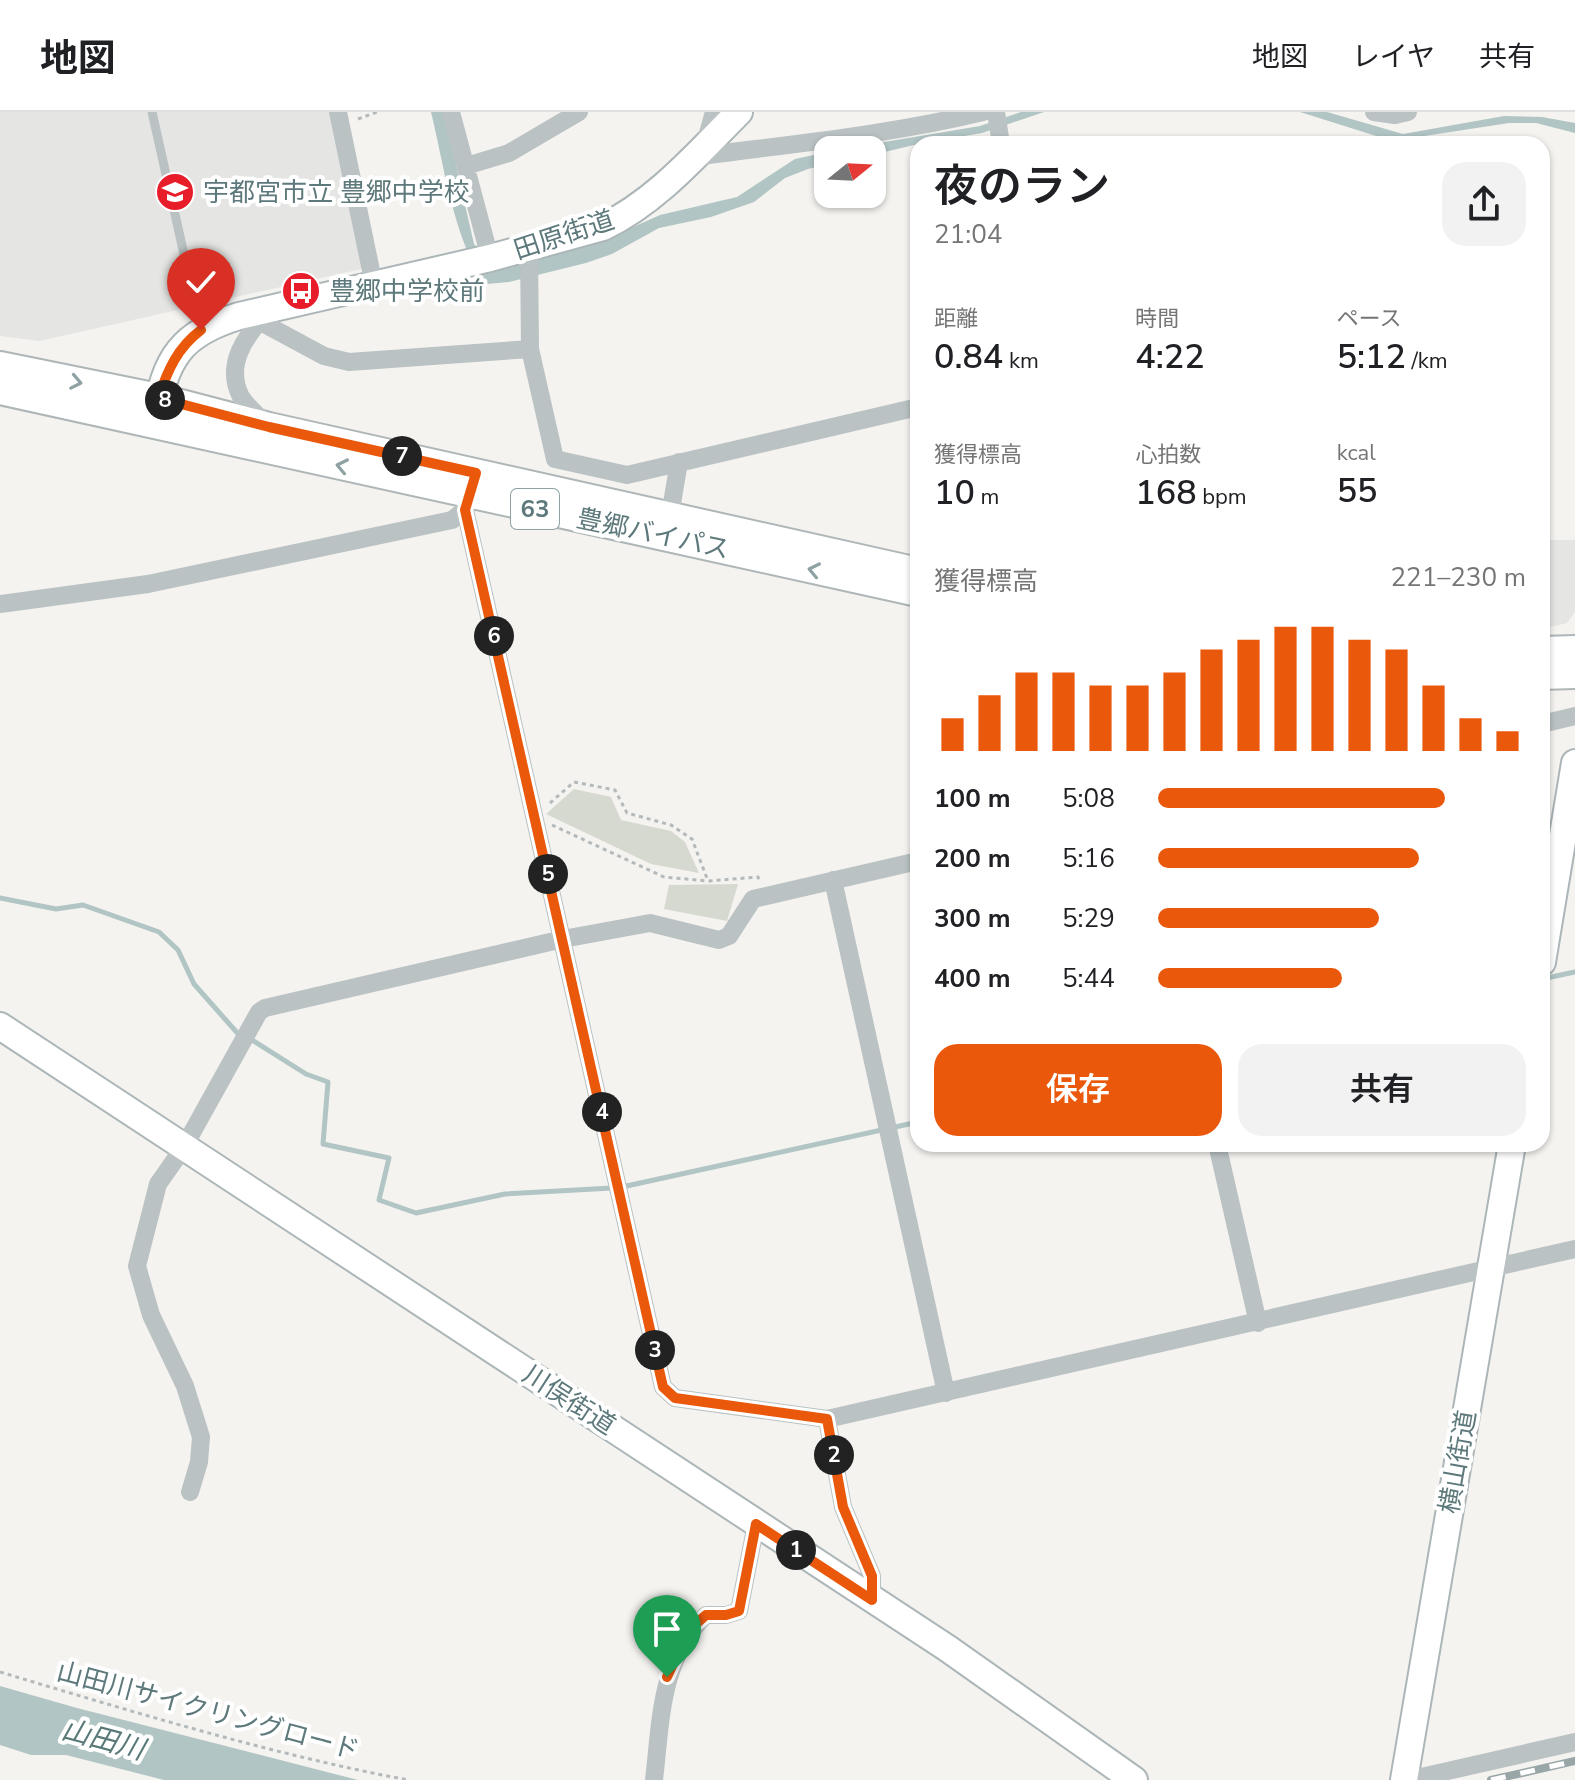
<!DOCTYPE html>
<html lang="ja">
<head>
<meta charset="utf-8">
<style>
  :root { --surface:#fff; --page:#f2f2f2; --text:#202124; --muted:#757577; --line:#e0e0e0; --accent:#ea580c }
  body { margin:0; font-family:"Nunito Sans","Noto Sans JP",sans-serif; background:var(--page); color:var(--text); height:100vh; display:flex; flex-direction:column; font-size:30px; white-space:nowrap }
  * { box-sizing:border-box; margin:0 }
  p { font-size:26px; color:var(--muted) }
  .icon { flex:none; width:44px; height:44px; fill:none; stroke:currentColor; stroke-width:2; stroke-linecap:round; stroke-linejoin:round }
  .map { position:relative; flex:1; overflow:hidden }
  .sheet { position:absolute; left:910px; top:24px; width:640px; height:1016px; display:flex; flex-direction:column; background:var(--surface); border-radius:24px; box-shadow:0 2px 6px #0004 }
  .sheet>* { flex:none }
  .needle { width:52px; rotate:72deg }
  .controls { position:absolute; left:814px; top:24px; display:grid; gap:16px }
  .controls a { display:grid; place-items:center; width:72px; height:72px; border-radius:16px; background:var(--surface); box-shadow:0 2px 6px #0004; font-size:40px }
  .pin { position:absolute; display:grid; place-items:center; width:68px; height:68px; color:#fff; margin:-82px -34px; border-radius:50% 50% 50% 0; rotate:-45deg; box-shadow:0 0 8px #0007 }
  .pin .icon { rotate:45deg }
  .km { position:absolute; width:40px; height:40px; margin:-20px; border-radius:50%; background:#222; color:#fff; font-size:22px; line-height:40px; text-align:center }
  .round { display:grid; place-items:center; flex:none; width:84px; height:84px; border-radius:24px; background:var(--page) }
  .overview { display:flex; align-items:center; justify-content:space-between; height:136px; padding:0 24px }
  h1 { font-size:44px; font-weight:600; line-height:60px }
  .metrics { display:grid; grid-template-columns:repeat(3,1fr); gap:12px; height:136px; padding:8px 24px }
  .metrics div { display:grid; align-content:center }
  .metrics b { font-size:34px; font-weight:600 }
  .metrics small { font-size:22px; font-weight:400 }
  .metrics p { font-size:22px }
  .chart { height:224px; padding:16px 24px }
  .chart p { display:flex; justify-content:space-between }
  .chart svg { width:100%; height:144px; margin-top:8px; stroke:var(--accent); stroke-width:6 }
  .action { display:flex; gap:16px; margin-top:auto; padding:16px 24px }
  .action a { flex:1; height:92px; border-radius:24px; background:var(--accent); color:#fff; font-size:32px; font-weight:600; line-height:92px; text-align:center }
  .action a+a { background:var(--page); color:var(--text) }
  ul { padding:0 24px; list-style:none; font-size:26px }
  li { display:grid; grid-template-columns:128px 96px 1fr; align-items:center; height:60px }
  li i { height:20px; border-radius:10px; background:var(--accent) }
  header { display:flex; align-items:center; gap:48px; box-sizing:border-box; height:112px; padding:0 40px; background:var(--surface); border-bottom:2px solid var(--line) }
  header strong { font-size:38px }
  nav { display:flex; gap:44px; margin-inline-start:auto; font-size:28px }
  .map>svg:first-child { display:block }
  .built { fill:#e5e5e4 }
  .green { fill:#d6d9cf }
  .water { fill:#b1c5c4 }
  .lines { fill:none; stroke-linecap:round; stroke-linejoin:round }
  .stream { stroke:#b1c5c4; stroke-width:5 }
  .secondary-casing { stroke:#acb6b8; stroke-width:30 }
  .primary-casing { stroke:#aeb6b7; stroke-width:32 }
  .path { stroke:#b4babb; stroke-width:3; stroke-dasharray:4 4; stroke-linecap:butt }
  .lane { stroke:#bac2c3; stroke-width:9 }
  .street { stroke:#bac2c3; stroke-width:18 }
  .secondary { stroke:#fff; stroke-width:26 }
  .primary { stroke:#fff; stroke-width:28 }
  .rail-casing { stroke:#99a6a8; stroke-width:8 }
  .rail { stroke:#fff; stroke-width:5; stroke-dasharray:15; stroke-linecap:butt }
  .oneway { stroke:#8ea1a3 }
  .route-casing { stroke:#fff; stroke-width:16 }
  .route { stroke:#ea580c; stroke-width:10 }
  .labels { text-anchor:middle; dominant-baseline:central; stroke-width:8; stroke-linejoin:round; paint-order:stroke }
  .shield { fill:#fff; stroke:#8ea1a3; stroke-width:2 }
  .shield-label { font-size:24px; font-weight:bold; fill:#5e797c }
  .poi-label { font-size:26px; fill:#5e797c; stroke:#fff; text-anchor:start }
  .street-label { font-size:26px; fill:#5e797c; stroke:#fff }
  .water-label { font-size:28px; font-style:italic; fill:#597978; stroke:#fff }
</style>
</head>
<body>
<header>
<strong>地図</strong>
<nav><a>地図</a><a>レイヤ</a><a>共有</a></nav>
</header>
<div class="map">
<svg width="1575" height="1668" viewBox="0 0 1575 1668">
  <rect width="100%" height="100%" fill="#f5f3f0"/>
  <path class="built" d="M0,0H333L366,156L39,229L0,224Z
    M1547,428H1575V500L1567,511L1542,517V450H1547Z"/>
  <path class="green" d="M574,677L611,685L621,708L671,719L685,730L699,761L651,752L546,702Z
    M738,772L727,809L664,797L669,773Z"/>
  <path class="water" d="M431,0H444L474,132L493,152L508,154L593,133L660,103L737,85L795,47L828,40V52L808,57L785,66L754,90L711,105L659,116L612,142L586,151L509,170L487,172C455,136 443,48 431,0Z
    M1021,0H1044L982,21L918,32L872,43V38H836L980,14Z
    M1300,0H1327L1403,22L1504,4L1542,5L1575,11V21L1536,11H1509L1392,29Z
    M0,1574L77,1596L358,1668H164L66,1643H31L0,1633Z"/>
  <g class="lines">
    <path class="stream" d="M0,786L56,797L83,793L159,820L178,838L194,872L240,924
      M1542,867L1575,860
      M249,931L252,928L306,962L328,970L323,1032L389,1046L379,1088L416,1101L505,1082L612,1076
      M622,1075L918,1010"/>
    <g class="secondary-casing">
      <path id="secondary" d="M155,305C166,246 180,222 239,204L490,146L603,115C656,90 698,41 739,0
        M1542,850L1575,651
        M0,914L947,1536L1134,1668
        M1404,1668L1512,1032"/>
    </g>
    <g class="primary-casing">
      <path id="primary" d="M0,254L158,286L269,315L918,460
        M0,278L918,480
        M1542,539L1575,538
        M1542,563L1575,562"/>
    </g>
    <path class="path" d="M358,7L377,0
      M550,691L574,670L615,678L627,701L671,713L692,727L708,769L758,765L759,768
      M552,713L664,765L708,769
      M0,1560C134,1600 270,1642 408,1668"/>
    <path class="lane" d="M152,0L201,218"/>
    <path class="street" d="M338,0L374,173
      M451,0L490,146
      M996,0L1001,32
      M1374,0L1395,3L1408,0
      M705,32L714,0
      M693,45C790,32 888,23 983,0
      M466,54L509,41L579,0
      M529,136L530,237L555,347L627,363L918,295
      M267,200C246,224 224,252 241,285C247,295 259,304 267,313
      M259,209L324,244L349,250L530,237
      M465,398L663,1275L675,1286L827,1307L1575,1137
      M668,415L679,350
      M0,492L148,472L452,408L465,398L468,391
      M1542,612L1575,604
      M833,768L946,1281
      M1217,1032L1258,1211
      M827,1307L843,1395L872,1464V1488
      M190,1380L199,1350L201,1325L185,1274L151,1203L137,1154L158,1072L184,1035L259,900L265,896L563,827L650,811L719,828L729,824L753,787L918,749
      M654,1668C661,1609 660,1546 706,1503H726L739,1499L756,1412
      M1408,1668L1575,1630"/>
    <use href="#secondary" class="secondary"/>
    <use href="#primary" class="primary"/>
    <g class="rail-casing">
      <path id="rail" d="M1491,1668L1575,1649"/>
    </g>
    <use href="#rail" class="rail"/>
  </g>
  <defs><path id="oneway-chevron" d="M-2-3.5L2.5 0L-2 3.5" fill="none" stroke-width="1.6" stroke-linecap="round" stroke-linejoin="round" transform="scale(2)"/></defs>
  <g class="oneway">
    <use href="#oneway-chevron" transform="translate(76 270) rotate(11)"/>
    <use href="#oneway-chevron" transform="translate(342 354) rotate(-168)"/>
    <use href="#oneway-chevron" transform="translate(814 458) rotate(-168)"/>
  </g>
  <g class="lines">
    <g class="route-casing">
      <path id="route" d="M201,218C177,236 168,258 158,286L269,315L476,361L465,398L663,1275L675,1286L827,1307L843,1395L872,1464V1488L756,1412L739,1499L726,1503H706L688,1519L667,1565"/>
    </g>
    <use href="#route" class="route"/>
  </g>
  <defs>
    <g id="school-disc" transform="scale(2)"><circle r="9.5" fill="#e81d2a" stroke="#fff"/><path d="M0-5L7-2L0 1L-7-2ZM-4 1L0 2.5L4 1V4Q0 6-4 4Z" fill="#fff"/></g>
    <g id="bus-disc" transform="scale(2)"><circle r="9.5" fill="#e81d2a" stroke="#fff"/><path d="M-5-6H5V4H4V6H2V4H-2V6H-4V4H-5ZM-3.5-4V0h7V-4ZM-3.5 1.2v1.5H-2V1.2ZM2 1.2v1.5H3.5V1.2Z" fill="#fff"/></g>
  </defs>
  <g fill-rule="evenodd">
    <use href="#school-disc" x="175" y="80"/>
    <use href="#bus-disc" x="301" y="179"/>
  </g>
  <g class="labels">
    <rect class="shield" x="511" y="377" width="48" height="40" rx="6"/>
    <g class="shield-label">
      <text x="535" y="397">63</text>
    </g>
    <g class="poi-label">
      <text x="203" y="80">宇都宮市立 豊郷中学校</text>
      <text x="329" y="179">豊郷中学校前</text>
    </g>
    <g class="street-label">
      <text transform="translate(564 123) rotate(-18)">田原街道</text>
      <text transform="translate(653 422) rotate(12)">豊郷バイパス</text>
      <text transform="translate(569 1288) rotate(33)">川俣街道</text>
      <text transform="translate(1458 1350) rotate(-80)">横山街道</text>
      <text transform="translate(208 1599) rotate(15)">山田川サイクリングロード</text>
    </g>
    <g class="water-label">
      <text transform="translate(103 1628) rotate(15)">山田川</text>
    </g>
  </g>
</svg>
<div class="controls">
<a><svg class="needle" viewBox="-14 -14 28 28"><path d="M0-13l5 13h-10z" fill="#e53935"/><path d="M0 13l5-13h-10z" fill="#757577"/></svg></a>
</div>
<div class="pin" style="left:667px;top:1565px;background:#1e9e55"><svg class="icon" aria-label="arrive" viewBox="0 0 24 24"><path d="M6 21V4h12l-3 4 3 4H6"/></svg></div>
<div class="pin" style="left:201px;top:218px;background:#d93025"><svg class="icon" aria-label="check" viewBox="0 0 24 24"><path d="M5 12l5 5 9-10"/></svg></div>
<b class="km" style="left:796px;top:1438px">1</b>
<b class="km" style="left:834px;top:1343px">2</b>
<b class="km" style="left:655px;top:1238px">3</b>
<b class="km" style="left:602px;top:1000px">4</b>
<b class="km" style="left:548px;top:762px">5</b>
<b class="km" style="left:494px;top:524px">6</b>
<b class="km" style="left:402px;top:344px">7</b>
<b class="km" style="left:165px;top:288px">8</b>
<section class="sheet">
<div class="overview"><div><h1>夜のラン</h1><p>21:04</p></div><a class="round"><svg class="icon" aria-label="share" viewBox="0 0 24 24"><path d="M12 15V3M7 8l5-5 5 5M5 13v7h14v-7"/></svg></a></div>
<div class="metrics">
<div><p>距離</p><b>0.84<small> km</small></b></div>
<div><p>時間</p><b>4:22</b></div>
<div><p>ペース</p><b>5:12<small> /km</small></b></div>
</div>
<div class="metrics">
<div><p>獲得標高</p><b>10<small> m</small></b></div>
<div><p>心拍数</p><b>168<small> bpm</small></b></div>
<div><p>kcal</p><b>55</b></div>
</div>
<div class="chart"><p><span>獲得標高</span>221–230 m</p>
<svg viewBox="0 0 160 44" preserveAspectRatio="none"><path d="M5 44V34M15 44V27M25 44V20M35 44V20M45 44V24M55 44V24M65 44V20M75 44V13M85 44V10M95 44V6M105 44V6M115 44V10M125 44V13M135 44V24M145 44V34M155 44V38"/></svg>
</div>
<ul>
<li><b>100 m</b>5:08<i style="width:78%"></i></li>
<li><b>200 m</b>5:16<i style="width:71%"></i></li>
<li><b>300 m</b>5:29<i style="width:60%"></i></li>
<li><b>400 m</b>5:44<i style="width:50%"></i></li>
</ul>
<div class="action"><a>保存</a><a>共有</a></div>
</section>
</div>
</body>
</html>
